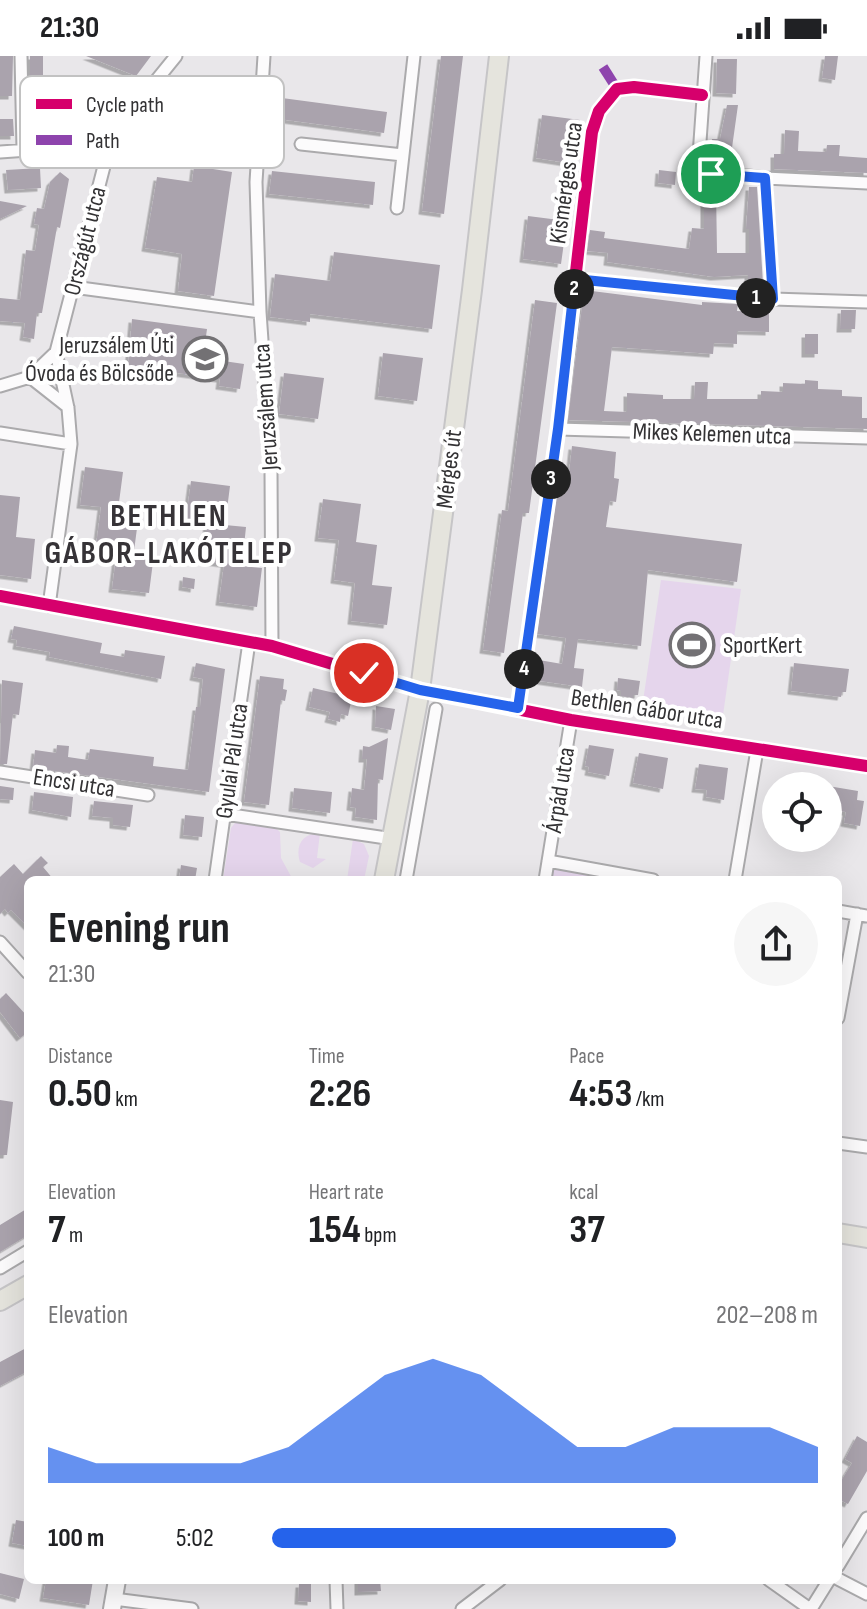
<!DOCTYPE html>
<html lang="en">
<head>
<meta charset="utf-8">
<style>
  :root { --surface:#fff; --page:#f6f6f6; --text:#202124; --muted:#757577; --accent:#2563eb }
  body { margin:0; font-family:"Sofia Sans Condensed",sans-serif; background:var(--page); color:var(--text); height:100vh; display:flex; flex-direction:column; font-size:30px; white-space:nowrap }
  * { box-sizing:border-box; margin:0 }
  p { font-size:26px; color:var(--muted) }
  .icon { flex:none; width:44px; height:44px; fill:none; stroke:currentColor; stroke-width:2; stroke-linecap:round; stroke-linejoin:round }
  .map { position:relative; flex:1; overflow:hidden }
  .details { position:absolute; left:24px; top:820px; width:818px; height:708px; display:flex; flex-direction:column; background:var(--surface); border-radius:12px; box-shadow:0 8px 32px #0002 }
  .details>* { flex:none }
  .tools { position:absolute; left:762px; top:716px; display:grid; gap:16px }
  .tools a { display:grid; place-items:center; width:80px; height:80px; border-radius:50%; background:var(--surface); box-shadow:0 8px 32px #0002; font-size:40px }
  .pin { position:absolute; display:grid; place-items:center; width:68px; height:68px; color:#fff; margin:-34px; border:4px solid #fff; border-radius:50%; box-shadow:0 2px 8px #0007 }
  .km { position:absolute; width:40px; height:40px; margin:-20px; border-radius:50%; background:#222; color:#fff; font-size:22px; line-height:40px; text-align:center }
  .round { display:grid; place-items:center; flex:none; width:84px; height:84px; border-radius:42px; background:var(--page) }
  .summary { display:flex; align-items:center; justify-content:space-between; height:136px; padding:0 24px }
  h1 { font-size:44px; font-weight:700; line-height:60px }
  .metrics { display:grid; grid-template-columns:repeat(3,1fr); gap:12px; height:136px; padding:8px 24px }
  .metrics div { display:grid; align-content:center }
  .metrics b { font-size:40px; font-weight:700 }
  .metrics small { font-size:22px; font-weight:400 }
  .metrics p { font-size:22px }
  .chart { height:224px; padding:16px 24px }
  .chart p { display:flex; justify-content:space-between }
  .chart svg { width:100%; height:144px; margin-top:8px; fill:var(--accent); opacity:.7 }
  ul { padding:0 24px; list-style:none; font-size:26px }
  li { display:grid; grid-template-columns:128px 96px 1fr; align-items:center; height:60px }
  li i { height:20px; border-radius:10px; background:var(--accent) }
  .status { display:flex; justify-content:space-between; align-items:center; height:56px; padding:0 40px; background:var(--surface); direction:ltr }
  .status svg { height:22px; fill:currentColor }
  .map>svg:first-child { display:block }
  .green { fill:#e5d5ec }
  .building { fill:#aaa3ad; filter:url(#shadow) }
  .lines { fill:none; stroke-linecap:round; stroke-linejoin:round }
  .street-casing { stroke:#abaaac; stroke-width:15 }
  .secondary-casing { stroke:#abaaac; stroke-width:20 }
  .primary-casing { stroke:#c6c5c7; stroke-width:22 }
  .street { stroke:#fcfbfc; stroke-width:11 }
  .secondary { stroke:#fcfbfc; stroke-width:16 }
  .primary { stroke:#e5e4dd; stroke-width:18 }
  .quiet { stroke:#8e44ad; stroke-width:10; stroke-dasharray:20 10; stroke-linecap:butt }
  .cycleway-casing { stroke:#fff; stroke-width:17 }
  .cycleway { stroke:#d6006c; stroke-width:12 }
  .route-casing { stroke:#fff; stroke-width:16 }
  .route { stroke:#2563eb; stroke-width:10 }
  .labels { text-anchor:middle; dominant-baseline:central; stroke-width:8; stroke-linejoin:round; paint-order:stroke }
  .street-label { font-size:24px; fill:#333234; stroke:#fff }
  .poi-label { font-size:24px; fill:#333234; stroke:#fff; text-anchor:end }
  .district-label { font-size:32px; font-weight:bold; letter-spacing:2px; fill:#363337; stroke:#fff }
  .key { fill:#fff; stroke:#c2c2c2; stroke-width:2 }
  .key-label { font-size:22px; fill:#333234 }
</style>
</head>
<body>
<div class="status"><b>21:30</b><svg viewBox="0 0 49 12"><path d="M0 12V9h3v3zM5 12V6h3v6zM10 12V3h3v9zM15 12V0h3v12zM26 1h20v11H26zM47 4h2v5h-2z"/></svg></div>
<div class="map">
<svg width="867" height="1553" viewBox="0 0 867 1553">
  <defs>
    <filter id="shadow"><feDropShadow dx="-3.5" dy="3.5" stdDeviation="0" flood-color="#0004"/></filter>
  </defs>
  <rect width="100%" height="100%" fill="#e9e7ea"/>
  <path class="green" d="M661,524L741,533L723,659L643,645Z
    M246,765L274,770L280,776L281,802L293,824H223L231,772L235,767Z
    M320,777L317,802L326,803L313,812L300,806C295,790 302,777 320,777Z
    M353,783L364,788L369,800L364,824H347Z
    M551,808L593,815L592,824H548Z"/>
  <path class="building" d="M0,0H13L12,40H0Z
    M30,0H43V31H30Z
    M86,0H151L136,20Z
    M441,0H463L444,158L422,155Z
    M825,0H838L835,24L822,22Z
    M717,3H737L736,38L716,37Z
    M282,42L387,56L384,77L279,63Z
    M727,49H738L730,106L723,105V108L710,107L712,83H720Z
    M542,59L580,64L574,108L536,102Z
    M0,63H13L14,80H0Z
    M785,74L799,75L798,95L826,96L827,89H840L839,100L867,102V117L774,113V98H784Z
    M194,110L232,116L214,240L178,235L182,198L145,192L157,121L192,126Z
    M40,112L41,132L8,134L6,114Z
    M659,114L676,116L675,129L658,127Z
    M272,115L375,126L373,149L269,138Z
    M60,116L69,123L60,172L57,171L42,257H37L34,283L23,281L25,267L0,265V242L20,244L26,194L35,195L39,169L34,168L37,152L44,153L50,126Z
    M749,131H757L763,228L748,227V219L714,221L607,206L608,197L587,195L590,174L605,176L604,182L689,193L692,172L704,173V132H716L717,197H749V173H746Z
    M0,145L27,150L0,163Z
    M528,160L567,165L561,208L523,203Z
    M334,196L440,209L432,273L310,258V266L270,261L275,218L330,225Z
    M584,234L702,249V246L738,248L737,255L769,256V276L737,275V288L714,287L713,298L612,291L604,355L627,356V337L663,339V343H694L695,326H708L707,343H761V335L783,336V327L805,328V324L818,325V333L842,334V340L862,341V362H867V373L568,364Z
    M535,244L557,247L529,457H523L504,597L483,594L502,454L508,455Z
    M841,254H856L855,273H840Z
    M132,263L207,273L203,302L244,308L240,333L219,330L220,323L128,310Z
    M805,278H818V298H805Z
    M383,297L423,302L417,345L378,340Z
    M284,317L324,322L318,363L279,358Z
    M572,390L616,396L614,422L619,423L616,446L610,445L606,471L742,488L737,526L648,514L641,590L578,583L574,612L584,613L582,631L540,625L541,619L537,618L539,604L562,608L566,582L537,578L560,416L569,417Z
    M85,411L123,416L118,454L139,457L134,495L154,498L149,537L112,533L117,493L96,490L101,451L80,449Z
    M191,425L230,430L225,469L246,471L242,510L262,512L257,551L219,546L224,508L203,505L207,466L186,463Z
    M0,439L20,441L16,481L35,483L31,523L0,519Z
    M323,443L361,448L356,486L377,489L372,529L392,531L387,569L351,565L355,527L334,524L339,484L318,482Z
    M183,521L195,523L194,533L182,531Z
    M14,570L102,587L100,597L124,601L125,594L165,600L161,623L49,601L50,596L16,590L17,584L11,583Z
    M196,607L225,613L209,736L33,712L35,694L56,697L57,689L69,690L68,701L88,704L90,693L154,701L153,710L188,714L196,651H200L203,623L193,621Z
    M794,607L849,613L846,636H842L841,641L791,635Z
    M260,620L284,623L283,633L287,634L285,645L281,644L269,749L244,746Z
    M618,622L640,625L638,639H633V642L621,640V635L617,634Z
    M2,624L23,627L19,659L13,658L7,708H0Z
    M313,632L352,641L348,660L341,658L340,666L328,663L330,656L309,651Z
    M376,650L395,653L391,674L375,671Z
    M388,682L383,724L378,723L377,764L355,761L356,752L350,751L352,732L364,734L367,703H362L363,690L369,691Z
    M589,689L614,693L609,720L588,716L589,711L585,710Z
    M639,697L668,702L663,733L633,727Z
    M699,708L728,712L724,744L706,741L707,734L695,733Z
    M0,730L14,732L13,744L0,743Z
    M828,730L858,735L857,744L864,745L860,770L844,767L846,756L828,753Z
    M294,732L332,736L330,757L292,752Z
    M34,736L73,741L71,761L32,754Z
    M94,745L133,749L130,771L113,769V762L92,760Z
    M185,759L204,761L202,781L183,779Z
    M41,800L48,807L43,811L54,824H28V871L11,854L8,857L5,853L0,858V821L14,808L23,818Z
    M181,809L197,812L195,824H179Z
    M6,937L28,961V976L20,982L0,956V943Z
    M0,1044L13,1046L7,1099H0Z
    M28,1152V1179L0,1196V1169Z
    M28,1291V1315L0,1330V1306Z
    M857,1380L867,1386V1415L848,1448L838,1443V1430L852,1407L845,1403Z
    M16,1464L28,1466V1490L12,1487Z
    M0,1517L24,1523L19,1543L0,1538Z
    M46,1524H93L89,1549L43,1542Z
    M358,1524H380L381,1535L358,1536Z
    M299,1528H311V1546L298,1545Z"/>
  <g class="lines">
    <g class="street-casing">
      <path id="street" d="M21,0L23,93
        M264,0L256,126L260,256L271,414L272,590
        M706,0L698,114L765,122L867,127
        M301,88L403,99L414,0
        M0,96L85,90L109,91
        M765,122L773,243
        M397,152L403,99
        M575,223L773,243L867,246
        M73,231L260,256
        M30,321L68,351
        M0,330L30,321L56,296L109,91L133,53L176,0
        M558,373L867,382
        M0,377L71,388
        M0,540L272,590L420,634L571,664L867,710
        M49,550L71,388L68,352L56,296
        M518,652L558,373L592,76L599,55L617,33L634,31L702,39
        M0,716L148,739
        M225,758L393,783
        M548,805L653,824
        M215,824L249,586
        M406,824L436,653
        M545,824L571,664
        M735,824L757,694
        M838,855L867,860
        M0,886L28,917
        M838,962L857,858
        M838,1087L867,1091
        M0,1212L28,1195
        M838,1510L867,1462
        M838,1523L867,1538
        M336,1524L337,1553
        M769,1524L810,1553
        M114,1543L192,1553
        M462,1553L500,1524
        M811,1553L829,1524"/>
    </g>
    <g class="secondary-casing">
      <path id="secondary" d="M112,1553L117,1524"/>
    </g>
    <g class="primary-casing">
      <path id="primary" d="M384,824L420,634L472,234L499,0
        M838,1177L867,1182
        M0,1245L28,1229"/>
    </g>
    <use href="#street" class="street"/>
    <use href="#secondary" class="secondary"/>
    <use href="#primary" class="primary"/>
    <path class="quiet" d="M603,11L617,33"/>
    <g class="cycleway-casing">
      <path id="cycleway" d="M0,540L272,590L420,634L571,664L867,710
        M518,652L558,373L592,76L599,55L617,33L634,31L702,39"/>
    </g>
    <use href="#cycleway" class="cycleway"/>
  </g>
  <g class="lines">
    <g class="route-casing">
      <path id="route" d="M364,617L420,634L518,652L558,373L575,223L773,243L765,122L711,118"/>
    </g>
    <use href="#route" class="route"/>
  </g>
  <defs>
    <g id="school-ring" transform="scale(2.3)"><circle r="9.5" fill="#fff" stroke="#737174" stroke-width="1.5"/><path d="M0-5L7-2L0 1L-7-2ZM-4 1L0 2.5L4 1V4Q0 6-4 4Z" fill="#737174"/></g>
    <g id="stadium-ring" transform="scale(2.3)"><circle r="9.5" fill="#fff" stroke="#737174" stroke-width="1.5"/><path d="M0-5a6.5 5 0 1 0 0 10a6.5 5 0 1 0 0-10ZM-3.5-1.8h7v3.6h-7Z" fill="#737174"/></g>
  </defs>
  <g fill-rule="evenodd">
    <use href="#school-ring" x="205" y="303"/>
    <use href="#stadium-ring" x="692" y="589"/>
  </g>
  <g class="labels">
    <g class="street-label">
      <text transform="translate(566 127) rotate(-82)">Kismérges utca</text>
      <text transform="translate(85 185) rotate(-76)">Országút utca</text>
      <text transform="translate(266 351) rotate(-94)">Jeruzsálem utca</text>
      <text transform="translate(712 378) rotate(2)">Mikes Kelemen utca</text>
      <text transform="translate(449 413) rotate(-83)">Mérges út</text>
      <text transform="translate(647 653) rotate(9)">Bethlen Gábor utca</text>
      <text transform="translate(232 705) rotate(-82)">Gyulai Pál utca</text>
      <text transform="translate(74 727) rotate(9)">Encsi utca</text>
      <text transform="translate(560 734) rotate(-81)">Árpád utca</text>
    </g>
    <g class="poi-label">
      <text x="174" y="289">Jeruzsálem Úti<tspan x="174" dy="28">Óvoda és Bölcsőde</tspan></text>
      <text x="723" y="589" text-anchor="start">SportKert</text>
    </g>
    <g class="district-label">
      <text x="169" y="460">BETHLEN<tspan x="169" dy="37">GÁBOR-LAKÓTELEP</tspan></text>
    </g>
  </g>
  <rect x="20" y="20" width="264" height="92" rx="12" class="key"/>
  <rect x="36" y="43" width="36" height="10" fill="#d6006c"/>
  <rect x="36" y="79" width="36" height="10" fill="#8e44ad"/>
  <g class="key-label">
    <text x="86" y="56">Cycle path</text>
    <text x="86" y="92">Path</text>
  </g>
</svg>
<div class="tools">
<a><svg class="icon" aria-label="locate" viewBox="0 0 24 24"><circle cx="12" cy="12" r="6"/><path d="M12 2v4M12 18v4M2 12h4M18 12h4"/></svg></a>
</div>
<div class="pin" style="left:711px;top:118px;background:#1e9e55"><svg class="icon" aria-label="arrive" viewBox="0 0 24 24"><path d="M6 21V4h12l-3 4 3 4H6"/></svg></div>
<div class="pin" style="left:364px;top:617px;background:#d93025"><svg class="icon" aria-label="check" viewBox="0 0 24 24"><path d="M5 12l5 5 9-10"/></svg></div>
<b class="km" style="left:756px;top:242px">1</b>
<b class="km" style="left:574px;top:233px">2</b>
<b class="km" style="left:551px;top:423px">3</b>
<b class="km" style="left:524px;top:613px">4</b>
<section class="details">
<div class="summary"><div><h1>Evening run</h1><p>21:30</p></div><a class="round"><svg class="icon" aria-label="share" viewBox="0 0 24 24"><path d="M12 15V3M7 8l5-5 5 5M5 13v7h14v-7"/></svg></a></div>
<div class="metrics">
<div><p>Distance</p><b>0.50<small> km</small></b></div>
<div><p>Time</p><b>2:26</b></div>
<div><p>Pace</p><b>4:53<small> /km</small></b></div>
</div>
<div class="metrics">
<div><p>Elevation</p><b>7<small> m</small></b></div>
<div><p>Heart rate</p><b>154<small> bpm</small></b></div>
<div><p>kcal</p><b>37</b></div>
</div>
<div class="chart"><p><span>Elevation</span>202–208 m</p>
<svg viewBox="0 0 160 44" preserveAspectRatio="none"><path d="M0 44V33L10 38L20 38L30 38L40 38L50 33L60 22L70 11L80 6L90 11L100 22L110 33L120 33L130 27L140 27L150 27L160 33V44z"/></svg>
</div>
<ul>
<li><b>100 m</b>5:02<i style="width:74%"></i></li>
</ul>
</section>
</div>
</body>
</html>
